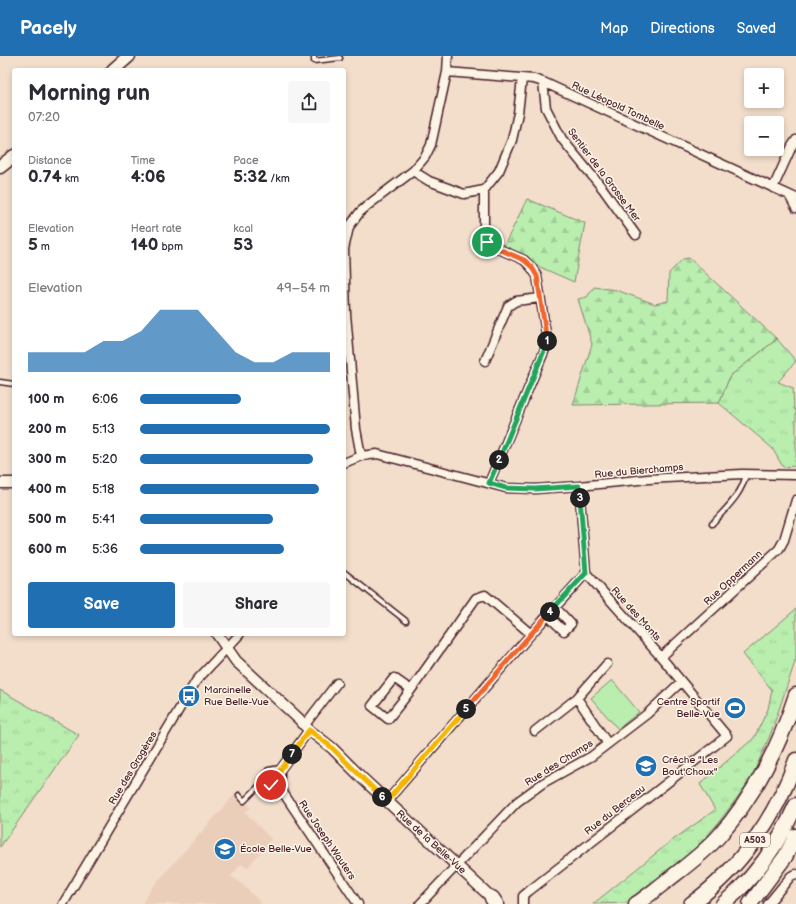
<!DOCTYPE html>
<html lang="en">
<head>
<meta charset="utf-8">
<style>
  :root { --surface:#fff; --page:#f7f7f7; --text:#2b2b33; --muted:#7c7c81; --accent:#1f6fb2 }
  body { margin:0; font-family:"Balsamiq Sans",sans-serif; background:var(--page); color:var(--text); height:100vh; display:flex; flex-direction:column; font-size:15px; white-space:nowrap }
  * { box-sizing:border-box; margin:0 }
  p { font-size:13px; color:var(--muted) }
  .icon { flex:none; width:22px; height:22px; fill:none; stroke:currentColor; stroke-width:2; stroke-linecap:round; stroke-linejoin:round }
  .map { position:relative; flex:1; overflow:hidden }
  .panel { position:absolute; left:12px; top:12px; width:334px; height:568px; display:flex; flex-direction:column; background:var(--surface); border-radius:4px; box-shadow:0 2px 6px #0003 }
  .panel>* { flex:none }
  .buttons { position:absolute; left:744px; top:12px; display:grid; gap:8px }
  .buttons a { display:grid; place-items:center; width:40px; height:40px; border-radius:4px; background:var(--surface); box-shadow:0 2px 6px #0003; font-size:20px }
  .pin { position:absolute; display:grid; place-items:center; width:34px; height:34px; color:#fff; margin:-17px; border:2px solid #fff; border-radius:50%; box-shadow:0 1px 4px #0007 }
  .km { position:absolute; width:20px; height:20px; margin:-10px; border-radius:50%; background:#222; color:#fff; font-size:11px; line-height:20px; text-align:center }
  .round { display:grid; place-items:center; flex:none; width:42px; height:42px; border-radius:4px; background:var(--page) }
  .overview { display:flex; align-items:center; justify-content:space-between; height:68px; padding:0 16px }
  h1 { font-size:22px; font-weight:700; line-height:30px }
  .figures { display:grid; grid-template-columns:repeat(3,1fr); gap:6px; height:68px; padding:4px 16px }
  .figures div { display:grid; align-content:center }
  .figures b { font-size:17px; font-weight:700 }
  .figures small { font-size:11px; font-weight:400 }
  .figures p { font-size:11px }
  .chart { height:112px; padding:8px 16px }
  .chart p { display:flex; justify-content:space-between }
  .chart svg { width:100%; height:72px; margin-top:4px; fill:var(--accent); opacity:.7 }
  .button { display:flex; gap:8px; margin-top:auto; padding:8px 16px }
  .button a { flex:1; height:46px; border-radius:4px; background:var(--accent); color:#fff; font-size:16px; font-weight:700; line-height:46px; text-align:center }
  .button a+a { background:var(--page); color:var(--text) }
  ul { padding:0 16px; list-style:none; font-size:13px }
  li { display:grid; grid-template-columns:64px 48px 1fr; align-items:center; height:30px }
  li i { height:10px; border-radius:5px; background:var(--accent) }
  header { display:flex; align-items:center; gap:24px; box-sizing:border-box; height:56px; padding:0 20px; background:var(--accent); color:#fff }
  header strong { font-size:19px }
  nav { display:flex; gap:22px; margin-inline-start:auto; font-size:14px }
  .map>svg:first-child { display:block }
  .built { fill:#ebceb9 }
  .grass { fill:url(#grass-tufts); stroke:#82866d }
  .forest { fill:url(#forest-firs); stroke:#82866d }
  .pitch { fill:#b9eeaf; stroke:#82866d }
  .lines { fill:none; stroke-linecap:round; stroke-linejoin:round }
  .service-casing { stroke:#4a1f2b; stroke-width:7 }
  .minor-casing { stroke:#4a1f2b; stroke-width:11 }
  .tertiary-casing { stroke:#4a1f2b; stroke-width:13 }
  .primary-casing { stroke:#4a1f2b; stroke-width:15 }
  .motorway-casing { stroke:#4a1f2b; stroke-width:17 }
  .service { stroke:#fcf5e5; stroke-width:4 }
  .minor { stroke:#fcf5e5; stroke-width:8 }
  .tertiary { stroke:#fcf5e5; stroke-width:10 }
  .primary { stroke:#fcf5e5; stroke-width:12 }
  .motorway { stroke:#fcf5e5; stroke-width:14 }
  .split-1-casing { stroke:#fff; stroke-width:8 }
  .split-2-casing { stroke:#fff; stroke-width:8 }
  .split-3-casing { stroke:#fff; stroke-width:8 }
  .split-4-casing { stroke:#fff; stroke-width:8 }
  .split-5-casing { stroke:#fff; stroke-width:8 }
  .split-6-casing { stroke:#fff; stroke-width:8 }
  .split-7-casing { stroke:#fff; stroke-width:8 }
  .split-8-casing { stroke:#fff; stroke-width:8 }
  .split-1 { stroke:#f0652b; stroke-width:5 }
  .split-2 { stroke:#22a559; stroke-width:5 }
  .split-3 { stroke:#22a559; stroke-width:5 }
  .split-4 { stroke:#22a559; stroke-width:5 }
  .split-5 { stroke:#f0652b; stroke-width:5 }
  .split-6 { stroke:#f5b400; stroke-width:5 }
  .split-7 { stroke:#f5b400; stroke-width:5 }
  .split-8 { stroke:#f5b400; stroke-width:5 }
  .labels { text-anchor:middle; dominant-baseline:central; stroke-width:3; stroke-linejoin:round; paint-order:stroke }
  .shield { fill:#fcf5e5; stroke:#7f5f63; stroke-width:1 }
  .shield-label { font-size:9px; font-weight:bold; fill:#4a1f2b }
  .street-label { font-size:10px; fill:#4a1f2b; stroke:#fcf5e5 }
  .poi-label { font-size:10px; fill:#4a1f2b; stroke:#fcf5e5; text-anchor:start }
</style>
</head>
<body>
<header>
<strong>Pacely</strong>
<nav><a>Map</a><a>Directions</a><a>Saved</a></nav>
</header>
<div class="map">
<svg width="796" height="848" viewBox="0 0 796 848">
  <defs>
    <pattern id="grass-tufts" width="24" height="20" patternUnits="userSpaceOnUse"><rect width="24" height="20" fill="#b9eeaf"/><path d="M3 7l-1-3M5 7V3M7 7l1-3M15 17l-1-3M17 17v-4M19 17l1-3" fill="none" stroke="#a1cc97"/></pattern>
    <pattern id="forest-firs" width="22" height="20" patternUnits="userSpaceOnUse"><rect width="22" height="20" fill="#b9eeaf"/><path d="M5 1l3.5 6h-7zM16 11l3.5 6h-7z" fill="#a1cc97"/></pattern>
  </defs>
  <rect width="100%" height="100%" fill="#f2decb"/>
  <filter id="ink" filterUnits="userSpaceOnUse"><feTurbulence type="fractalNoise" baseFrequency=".025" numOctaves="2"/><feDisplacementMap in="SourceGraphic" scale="8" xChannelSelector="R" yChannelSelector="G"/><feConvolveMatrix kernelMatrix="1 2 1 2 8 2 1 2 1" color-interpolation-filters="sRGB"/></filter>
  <g filter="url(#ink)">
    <path class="built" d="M236,737L251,752L245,756L271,783L247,812L241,808L231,820L243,829L262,848H142L150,834Z"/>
    <path class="grass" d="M777,283L796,305L778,326L793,332L794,353L796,354V410L783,411L772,392L719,347L730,320Z
      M796,553V603L771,677L751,723L719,766L698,790L628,847L593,848L670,786L715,754L700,728L754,682L768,653L772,634L743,598Z
      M0,634L79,679L0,791Z"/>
    <path class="forest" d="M527,143L585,167L574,226L524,204L504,190Z
      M689,202L777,283L730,320L719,347L573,349L592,288L578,243L587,241L594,231L616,234L655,248L668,245L669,217L683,203Z"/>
    <path class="pitch" d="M612,624L639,656L618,673L591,642Z"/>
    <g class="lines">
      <g class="service-casing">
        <path id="service" d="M314,0V5L340,2
          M0,326L14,328
          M712,468C725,453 742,439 746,418
          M344,516L406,565
          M239,739L244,745L263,726"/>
      </g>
      <g class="minor-casing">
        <path id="minor" d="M447,16L534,23L543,26L796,142
          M543,26L546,52L562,83L603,133L636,179
          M413,115L429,125L464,138L484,134L499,115L512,84L518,57L522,23
          M773,132L792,90L796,84
          M484,134V168L487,186L501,194L524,204L531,211L537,220L547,284L546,291L532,324L489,427
          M789,139L796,152
          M485,305L508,250L516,245L540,242
          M361,400L356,373L346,258L344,193L349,171L360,156L372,146L413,115L425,101L431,89L447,16L448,0
          M344,407L361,400L377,398L506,432L535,433L579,430L648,423L742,418L796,419
          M548,560L564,575L571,568L555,551
          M661,601L779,493L784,484L796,444
          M411,634L394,622L372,650L388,663L411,634L476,542L485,539L531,578
          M577,642L607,608
          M304,670L337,627
          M535,675L577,642L608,688
          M280,714V732L263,726L269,716Z
          M280,714L309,674
          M280,732L358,848
          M387,745L531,578L586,517
          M63,848L196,625L240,578
          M420,848L517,746L543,727L592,700L647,658L681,626
          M523,848V840L529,835L727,680L661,601L586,517L579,430
          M768,848L791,820L796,818"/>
      </g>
      <g class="tertiary-casing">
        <path id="tertiary" d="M0,427H14
          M217,578L236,605L299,663L309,674L332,692L363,723L492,842"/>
      </g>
      <g class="primary-casing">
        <path id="primary" d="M113,14L129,0
          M0,111L14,100"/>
      </g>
      <g class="motorway-casing">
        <path id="motorway" d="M492,842L496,848
          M636,848C647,841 657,832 668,824C686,810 704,797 719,780C754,741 780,689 796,639
          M691,848C740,813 776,761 796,704
          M723,848C755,822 779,787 796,749
          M750,848L785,801L796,780"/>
      </g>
      <use href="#service" class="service"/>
      <use href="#minor" class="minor"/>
      <use href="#tertiary" class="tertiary"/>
      <use href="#primary" class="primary"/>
      <use href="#motorway" class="motorway"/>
    </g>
  </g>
  <g class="lines" filter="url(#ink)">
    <g class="split-1-casing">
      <path id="split-1" d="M487,186L501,194L524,204L531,210L537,220L547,285"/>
    </g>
    <g class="split-2-casing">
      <path id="split-2" d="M499,404L546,290L547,285"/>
    </g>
    <g class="split-3-casing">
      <path id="split-3" d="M499,404L489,427L506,432L535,433L579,430L580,442"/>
    </g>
    <g class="split-4-casing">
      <path id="split-4" d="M550,556L586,517L580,442"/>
    </g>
    <g class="split-5-casing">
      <path id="split-5" d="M466,653L550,556"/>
    </g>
    <g class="split-6-casing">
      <path id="split-6" d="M382,741L387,745L466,653"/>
    </g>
    <g class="split-7-casing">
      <path id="split-7" d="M292,698L309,674L330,690L382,741"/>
    </g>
    <g class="split-8-casing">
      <path id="split-8" d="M271,729L280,732V714L292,698"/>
    </g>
    <use href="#split-1" class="split-1"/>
    <use href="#split-2" class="split-2"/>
    <use href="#split-3" class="split-3"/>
    <use href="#split-4" class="split-4"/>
    <use href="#split-5" class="split-5"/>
    <use href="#split-6" class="split-6"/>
    <use href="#split-7" class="split-7"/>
    <use href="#split-8" class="split-8"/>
  </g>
  <defs>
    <g id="bus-disc" transform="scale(1.15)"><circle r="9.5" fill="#1f6fb2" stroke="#fcf5e5"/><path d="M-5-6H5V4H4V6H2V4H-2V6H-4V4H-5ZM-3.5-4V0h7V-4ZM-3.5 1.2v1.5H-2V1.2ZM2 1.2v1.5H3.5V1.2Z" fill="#fff"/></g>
    <g id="stadium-disc" transform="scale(1.15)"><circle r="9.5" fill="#1f6fb2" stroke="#fcf5e5"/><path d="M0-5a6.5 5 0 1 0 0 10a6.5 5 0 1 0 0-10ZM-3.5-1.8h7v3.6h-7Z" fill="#fff"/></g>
    <g id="school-disc" transform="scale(1.15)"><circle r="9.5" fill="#1f6fb2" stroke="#fcf5e5"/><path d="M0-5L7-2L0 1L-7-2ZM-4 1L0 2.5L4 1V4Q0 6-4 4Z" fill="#fff"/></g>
  </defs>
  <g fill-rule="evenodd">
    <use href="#bus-disc" x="189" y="640"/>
    <use href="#stadium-disc" x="735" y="652"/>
    <use href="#school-disc" x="646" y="710"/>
    <use href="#school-disc" x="225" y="793"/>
  </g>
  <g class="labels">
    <rect class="shield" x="740" y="777" width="30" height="14" rx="3"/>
    <g class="shield-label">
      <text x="755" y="784">A503</text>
    </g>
    <g class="street-label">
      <text transform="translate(618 50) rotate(25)">Rue Léopold Tombelle</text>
      <text transform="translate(604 119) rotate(53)">Sentier de la Grosse Mer</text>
      <text transform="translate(639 415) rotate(-5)">Rue du Bierchamps</text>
      <text transform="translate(733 522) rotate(-43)">Rue Oppermann</text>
      <text transform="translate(636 558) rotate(48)">Rue des Monts</text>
      <text transform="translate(559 707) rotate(-32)">Rue des Champs</text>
      <text transform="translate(133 712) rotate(-59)">Rue des Grogères</text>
      <text transform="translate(615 754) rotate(-38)">Rue du Berceau</text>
      <text transform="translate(327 784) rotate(56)">Rue Joseph Wauters</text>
      <text transform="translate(431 786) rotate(42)">Rue de la Belle-Vue</text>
    </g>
    <g class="poi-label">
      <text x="204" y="634">Marcinelle<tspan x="204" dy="12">Rue Belle-Vue</tspan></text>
      <text x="720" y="646" text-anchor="end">Centre Sportif<tspan x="720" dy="12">Belle-Vue</tspan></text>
      <text x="662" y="704">Crêche "Les<tspan x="662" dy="12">Bout'Choux"</tspan></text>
      <text x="240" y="793">École Belle-Vue</text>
    </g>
  </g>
</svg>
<div class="buttons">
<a>+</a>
<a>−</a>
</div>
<div class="pin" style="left:487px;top:186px;background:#1e9e55"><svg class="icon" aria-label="arrive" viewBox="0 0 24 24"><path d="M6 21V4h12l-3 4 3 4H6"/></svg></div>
<div class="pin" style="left:271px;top:729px;background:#d93025"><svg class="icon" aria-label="check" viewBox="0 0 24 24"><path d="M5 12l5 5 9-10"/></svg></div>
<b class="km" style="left:547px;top:285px">1</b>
<b class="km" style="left:499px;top:404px">2</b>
<b class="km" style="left:580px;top:442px">3</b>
<b class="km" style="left:550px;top:556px">4</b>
<b class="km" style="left:466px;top:653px">5</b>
<b class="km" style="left:382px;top:741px">6</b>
<b class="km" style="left:292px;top:698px">7</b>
<section class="panel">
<div class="overview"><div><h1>Morning run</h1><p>07:20</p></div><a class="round"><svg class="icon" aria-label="share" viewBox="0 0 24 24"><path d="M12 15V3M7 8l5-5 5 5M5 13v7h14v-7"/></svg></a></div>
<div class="figures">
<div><p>Distance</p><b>0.74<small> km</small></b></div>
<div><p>Time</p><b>4:06</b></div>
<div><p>Pace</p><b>5:32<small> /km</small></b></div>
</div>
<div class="figures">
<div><p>Elevation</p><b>5<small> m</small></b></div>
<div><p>Heart rate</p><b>140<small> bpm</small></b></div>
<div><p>kcal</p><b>53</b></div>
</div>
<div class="chart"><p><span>Elevation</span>49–54 m</p>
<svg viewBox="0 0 160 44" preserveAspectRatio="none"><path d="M0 44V32L10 32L20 32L30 32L40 25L50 25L60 19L70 6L80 6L90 6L100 19L110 32L120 38L130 38L140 32L150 32L160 32V44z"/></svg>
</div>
<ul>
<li><b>100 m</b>6:06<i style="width:53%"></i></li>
<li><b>200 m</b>5:13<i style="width:100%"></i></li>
<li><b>300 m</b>5:20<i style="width:91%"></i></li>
<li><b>400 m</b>5:18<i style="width:94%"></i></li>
<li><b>500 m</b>5:41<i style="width:70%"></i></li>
<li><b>600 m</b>5:36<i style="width:76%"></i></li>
</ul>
<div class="button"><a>Save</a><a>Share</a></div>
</section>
</div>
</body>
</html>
